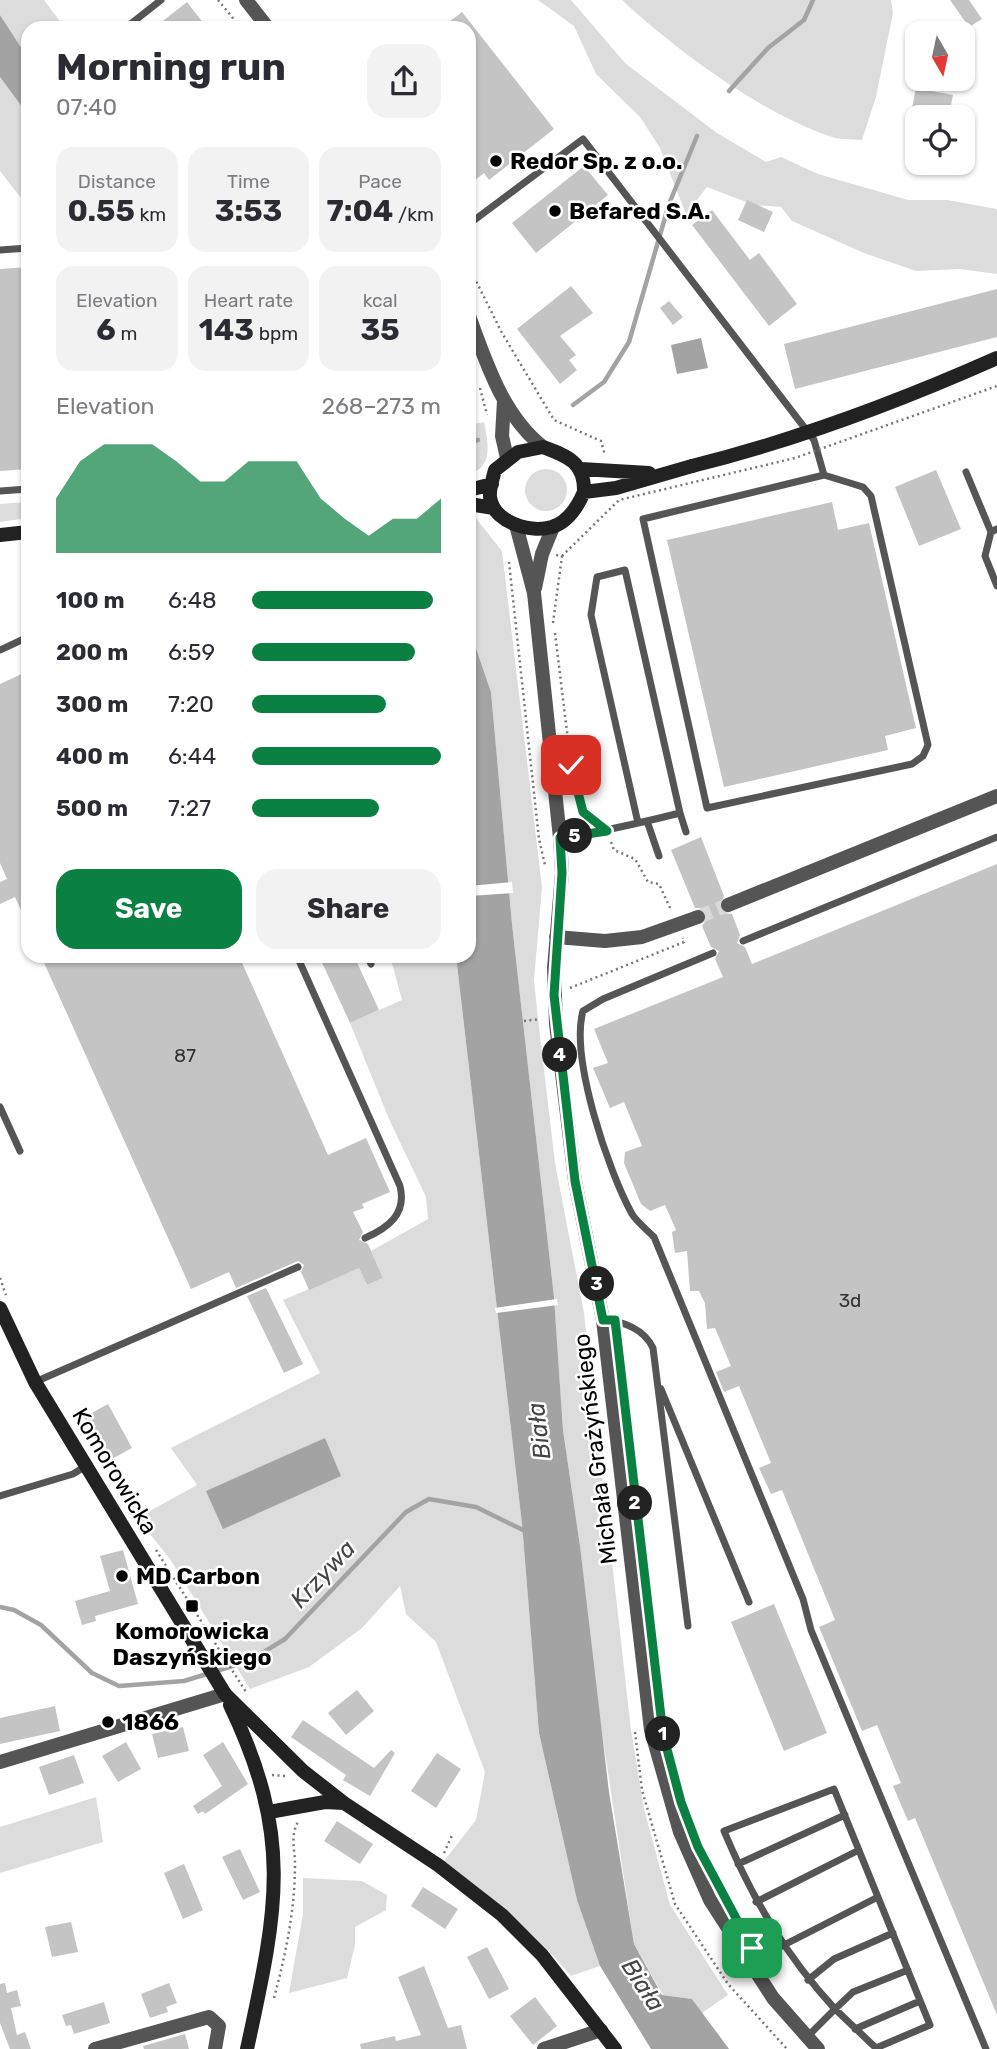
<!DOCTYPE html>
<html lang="en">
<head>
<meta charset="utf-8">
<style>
  :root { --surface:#fff; --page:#f2f2f3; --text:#2b2b33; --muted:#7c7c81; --accent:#0b8043 }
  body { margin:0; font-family:Rubik,sans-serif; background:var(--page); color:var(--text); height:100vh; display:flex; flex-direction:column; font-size:26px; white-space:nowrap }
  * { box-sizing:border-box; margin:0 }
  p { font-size:23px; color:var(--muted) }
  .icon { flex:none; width:38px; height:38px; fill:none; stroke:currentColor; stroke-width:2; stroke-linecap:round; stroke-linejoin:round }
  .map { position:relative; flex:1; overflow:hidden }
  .side { position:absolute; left:21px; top:21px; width:455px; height:942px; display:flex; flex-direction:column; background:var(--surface); border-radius:21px; box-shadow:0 2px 5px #0004 }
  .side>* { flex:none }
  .needle { width:46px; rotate:171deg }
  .buttons { position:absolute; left:905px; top:21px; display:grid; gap:14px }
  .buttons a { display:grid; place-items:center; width:70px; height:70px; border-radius:14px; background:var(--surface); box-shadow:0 2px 5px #0004; font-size:35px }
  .pin { position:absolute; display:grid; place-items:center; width:60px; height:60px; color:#fff; margin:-30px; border-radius:14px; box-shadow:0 4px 10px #0006 }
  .km { position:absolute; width:35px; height:35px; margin:-18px; border-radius:50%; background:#222; color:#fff; font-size:19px; line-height:35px; text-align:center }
  .round { display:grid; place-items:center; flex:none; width:74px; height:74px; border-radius:21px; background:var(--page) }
  .summary { display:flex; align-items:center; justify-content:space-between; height:119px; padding:0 35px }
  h1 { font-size:38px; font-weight:700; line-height:52px }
  .figures { display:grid; grid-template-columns:repeat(3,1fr); gap:10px; height:119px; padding:7px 35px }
  .figures div { display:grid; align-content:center; border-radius:18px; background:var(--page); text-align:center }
  .figures b { font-size:30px; font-weight:700 }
  .figures small { font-size:19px; font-weight:400 }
  .figures p { font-size:19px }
  .chart { height:196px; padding:14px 35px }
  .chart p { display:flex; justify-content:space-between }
  .chart svg { width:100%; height:126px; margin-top:7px; fill:var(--accent); opacity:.7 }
  .button { display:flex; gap:14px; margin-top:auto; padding:14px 35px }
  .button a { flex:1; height:80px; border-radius:21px; background:var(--accent); color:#fff; font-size:28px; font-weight:700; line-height:80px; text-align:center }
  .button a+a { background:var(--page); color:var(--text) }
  ul { padding:0 35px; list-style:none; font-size:23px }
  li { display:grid; grid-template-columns:112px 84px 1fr; align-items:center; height:52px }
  li i { height:18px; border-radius:9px; background:var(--accent) }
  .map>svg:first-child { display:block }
  .green { fill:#dcdcdc }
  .water { fill:#a3a3a3 }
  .pier { fill:#fff }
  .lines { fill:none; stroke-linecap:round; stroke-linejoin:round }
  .stream { stroke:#a3a3a3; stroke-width:4.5 }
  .building { fill:#c4c4c4 }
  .street-tunnel { stroke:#d9d9d9; stroke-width:14; stroke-dasharray:14 7; stroke-linecap:butt }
  .path { stroke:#777; stroke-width:2.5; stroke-dasharray:2 3.5; stroke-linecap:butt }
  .lane { stroke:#555; stroke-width:7 }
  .street { stroke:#555; stroke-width:14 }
  .secondary { stroke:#222; stroke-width:14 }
  .path-bridge { stroke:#777; stroke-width:2.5; stroke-dasharray:2 3.5; stroke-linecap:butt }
  .secondary-bridge { stroke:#222; stroke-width:14 }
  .route-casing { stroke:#fff; stroke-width:14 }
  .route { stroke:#0b8043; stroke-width:9 }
  .poi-dot { fill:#000; stroke:#fff; stroke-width:2.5 }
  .labels { text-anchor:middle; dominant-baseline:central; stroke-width:5; stroke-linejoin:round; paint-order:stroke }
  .number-label { font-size:19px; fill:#313131 }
  .poi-label { font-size:23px; font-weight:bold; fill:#000; stroke:#fff; text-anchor:start }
  .street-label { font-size:23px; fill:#000; stroke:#fff }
  .water-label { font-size:24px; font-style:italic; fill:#444; stroke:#fff }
</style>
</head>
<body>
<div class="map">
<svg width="997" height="2049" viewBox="0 0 997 2049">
  <rect width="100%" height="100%" fill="#fff"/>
  <path class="green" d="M0,0H44L65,28H28V58L0,15Z
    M538,0H571L626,64L717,133L766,162L781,157L818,174L908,200H947L997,209V274L960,269L916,271L864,253L792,221L781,207L754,205L707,187L686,214L660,148L640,117L596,74L574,26Z
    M622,0H891L893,13L876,97L862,140C851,139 839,140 829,136C759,112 676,50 622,0Z
    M0,77L28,115V207L0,171Z
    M484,422C488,442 494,467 469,474V425Z
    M525 490a21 21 0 1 1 42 0a21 21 0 1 1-42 0Z
    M28,502V518L0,522V504Z
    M469,516H474L502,551L542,887L534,980L538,1019L555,1163L584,1313L631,1730L644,1809L670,1905L728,1995L702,2013L692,1999L663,1995L634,1944L594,1680L580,1546L563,1430L554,1297L512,924L491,692L469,628Z
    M390,956H456L522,1524L539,1733L577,1900L600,1966L571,1976C533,1931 491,1897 444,1861L476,1820L485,1772L436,1642L406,1614L400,1586L362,1628L309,1667L250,1689L170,1559L137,1518L197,1485L171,1448L320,1373L283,1300L359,1268L367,1285L383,1278L371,1251L428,1219L426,1197L389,1119L350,1023L402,1000Z
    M96,1797L103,1842L0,1873V1827Z
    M303,1878L362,1881L387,1895L386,1910L355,1927V1945L347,1978L289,1993L303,1914Z"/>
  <path class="water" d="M0,15L28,58V115L0,77Z
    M701,338L708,368L677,374L671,345Z
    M469,628L491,692L512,924L554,1297L563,1430L580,1546L609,1792L634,1944L662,1995L692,1999L729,2049H651L600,1966L577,1900L539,1733L522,1524L456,956H469Z
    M325,1438L341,1476L223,1529L206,1491Z"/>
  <path class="pier" d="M512,882L513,893L469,896V886Z
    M557,1299L558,1305L496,1313L495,1308Z"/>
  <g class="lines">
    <path class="stream" d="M729,91L768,48L804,20L813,0
      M573,405L604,382L629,342L669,204L697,136
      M469,442L478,440
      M0,1607L14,1610L41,1625L92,1673L119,1686L184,1681L249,1661L285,1639L406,1512L429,1499L476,1507L525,1531"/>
  </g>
  <path class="building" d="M950,0H969L982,19L969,27Z
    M187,2L207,28H154Z
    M462,12L554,129L489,180L484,173L469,185V28H441Z
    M916,88L953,95L949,115L912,108Z
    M584,166L608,195L536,253L512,223Z
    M747,200L773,212L764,232L738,220Z
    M712,210L750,260L759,253L797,304L769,326L692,225Z
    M28,267V469L0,471V269Z
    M571,286L593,313L560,336L576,355L569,360L577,370L560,384L517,329Z
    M997,289V337L795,389L784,344Z
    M669,301L683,317L673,325L660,308Z
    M936,470L961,529L919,546L895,487Z
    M832,502L838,530L869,523L916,728L885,736L888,750L724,787L667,540Z
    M28,671V926L15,897L0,904V882L7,879L0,863V684Z
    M701,837L724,896L719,908L723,913L732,914L740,935L737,943L745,947L752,964L997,864V2015L915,1818L908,1821L893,1786L901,1783L877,1725L862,1731L819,1627L835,1620L782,1490L771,1494L759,1468L771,1463L739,1386L724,1392L716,1372L731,1366L715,1328L707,1329L705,1303L699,1291H690L687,1251L675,1253L672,1232L676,1230L665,1205L650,1211L641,1204L624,1163L625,1152L642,1146L624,1102L610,1108L593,1068L608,1063L594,1029L723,977L715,959L719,951L711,947L702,926L707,919V913L700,908H695L671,850Z
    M41,956H239L328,1155L366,1138L390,1192L362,1204L364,1208L353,1212L363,1232L359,1240L368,1244L383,1278L367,1285L359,1268L309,1290L301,1272L304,1265L298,1261L236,1288L229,1272L191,1289Z
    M319,956H354L379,1010L350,1023Z
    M266,1288L303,1364L284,1373L247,1296Z
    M108,1404L132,1448L108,1461L84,1417Z
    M123,1550L138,1604L95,1616L96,1621L82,1625L75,1601L110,1591L100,1556Z
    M774,1604L827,1733L784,1751L731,1622Z
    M357,1690L374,1711L346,1735L328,1713Z
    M55,1706L60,1731L0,1744V1718Z
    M303,1720L374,1768L391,1750L395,1753L370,1796L343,1780L346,1775L291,1737Z
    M183,1727L189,1751L158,1758L152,1734Z
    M126,1742L141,1769L118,1782L102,1756Z
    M223,1742L248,1784L205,1814L203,1811L198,1814L193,1806L222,1786L203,1755Z
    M437,1753L461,1769L436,1808L411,1791Z
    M74,1755L84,1783L49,1795L39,1767Z
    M337,1821L373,1844L360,1864L324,1841Z
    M240,1849L260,1892L243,1900L222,1857Z
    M184,1864L203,1910L183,1919L164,1873Z
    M423,1887L458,1909L445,1929L411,1906Z
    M71,1922L78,1952L52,1957L45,1927Z
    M487,1947L509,1989L489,1999L467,1957Z
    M424,1966L448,2028L461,2025L467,2049H361L360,2044L395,2036L396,2041L421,2035L398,1977Z
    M5,1983L7,1993L17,1990L21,2006L11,2008L17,2035L25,2032L31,2049H10L0,2023V1984Z
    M169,1983L177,2003L166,2007L168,2012L150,2018L141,1994Z
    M535,1997L557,2026L533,2045L510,2016Z
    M104,2002L110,2023L74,2034L71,2025L66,2026L62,2015Z
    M185,2034L189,2049H144L143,2046Z"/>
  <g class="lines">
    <path class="street-tunnel" d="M698,917L728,905"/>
    <path class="path" d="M218,0L241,28
      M469,267L502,333L554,420L601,441L605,455
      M480,388L487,415
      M509,562L539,839L545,865
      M553,623L562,556L556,555
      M555,633L571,765L583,812L594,821
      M611,842L614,850L635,859L648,882L659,884L671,910
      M570,988L684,942L683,938
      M524,1021L540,1019
      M0,1278L6,1295
      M156,1550L246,1692
      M635,1732L642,1790L675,1904L728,1984L787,2049
      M272,1775L286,1776
      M444,1853L453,1833
      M274,1998C286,1953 295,1910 295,1864C295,1850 290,1835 298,1822"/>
    <path class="lane" d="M128,26L161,0
      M469,224L583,139L814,440L824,475
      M0,250L28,248
      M966,472L991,532
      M824,475L863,487L871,496L928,745L923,756L912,764L707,808L643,519Z
      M0,491L28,489
      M997,529L991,532L985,556L997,586
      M0,650L28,637
      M680,813L686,832
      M647,821L659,856
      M561,838C601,832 640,823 680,813L625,570L597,577L591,615L638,823
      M743,941L997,837
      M713,953L603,999L583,1011C570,1057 608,1171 632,1214C637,1222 647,1230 654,1237L803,1599L811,1630L986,2049
      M297,956L400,1186C407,1214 388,1228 365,1238
      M367,956L371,964
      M0,1107L20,1151
      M603,1320C623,1321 644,1329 653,1348L688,1626
      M35,1382L298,1267
      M661,1389L749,1602
      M0,1496L73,1474L86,1466
      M738,1864L845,1815
      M756,1902L859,1850
      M782,1946L878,1897
      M808,1980L834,1959L893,1933
      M855,2029L920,2001
      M807,2037L835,2009C786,1956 752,1898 724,1831L834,1789L930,2025L876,2048L835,2009L853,1992L908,1970"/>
    <path class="street" d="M246,0L268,28
      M469,316C486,362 503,416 543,447
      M504,401L502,436L507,458
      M516,525L534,593L560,838L562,873L554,968L556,1024L575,1181L603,1320L651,1730L680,1832L710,1900L773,1998L818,2049
      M535,588L542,554L553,527
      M728,905L997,796
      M556,937L605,941L642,937L698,917
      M0,1762L225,1694
      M95,2049L209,2017L219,2026L215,2049
      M544,2049L601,2030"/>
    <path class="secondary" d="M543,447C567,456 585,462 584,492C578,506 568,522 552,527C530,533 494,523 490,497C489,489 493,478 495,470L518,452Z
      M581,469L649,473
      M469,490L492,484
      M584,492L616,488L692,466
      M469,504L494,508
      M0,535L28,532
      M0,1308L35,1382L225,1694L303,1771L344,1803L438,1865L502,1915L542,1955L615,2049
      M230,1705C294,1839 277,1910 247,2049
      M269,1812L325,1802L344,1803"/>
    <path class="path-bridge" d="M562,556L619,500L795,458L997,386"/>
    <path class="secondary-bridge" d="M692,466C797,440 898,402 997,358"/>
  </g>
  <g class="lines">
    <g class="route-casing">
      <path id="route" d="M571,765L583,812L607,831L560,838L562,873L554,995L575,1181L603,1320H615L663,1734L681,1802L698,1847L752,1948"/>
    </g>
    <use href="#route" class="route"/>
  </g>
  <g class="poi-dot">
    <circle cx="496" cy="161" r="7"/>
    <circle cx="555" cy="211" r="7"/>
    <circle cx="122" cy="1576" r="7"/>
    <rect x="185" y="1599" width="14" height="14" rx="3.5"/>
    <circle cx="108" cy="1722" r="7"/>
  </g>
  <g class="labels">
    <g class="number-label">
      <text x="185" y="1055">87</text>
      <text x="850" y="1300">3d</text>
    </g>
    <g class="poi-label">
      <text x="510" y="161">Redor Sp. z o.o.</text>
      <text x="569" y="211">Befared S.A.</text>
      <text x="136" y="1576">MD Carbon</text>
      <text x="192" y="1631" text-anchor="middle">Komorowicka<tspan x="192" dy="26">Daszyńskiego</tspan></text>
      <text x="122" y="1722">1866</text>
    </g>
    <g class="street-label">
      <text transform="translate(595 1449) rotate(-97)">Michała Grażyńskiego</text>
      <text transform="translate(115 1471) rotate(59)">Komorowicka</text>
    </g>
    <g class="water-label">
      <text transform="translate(539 1431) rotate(-97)">Biała</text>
      <text transform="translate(323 1574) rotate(-47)">Krzywa</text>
      <text transform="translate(643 1985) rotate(57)">Biała</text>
    </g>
  </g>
</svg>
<div class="buttons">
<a><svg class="needle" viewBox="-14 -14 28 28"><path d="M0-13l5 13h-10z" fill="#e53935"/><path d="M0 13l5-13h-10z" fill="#7c7c81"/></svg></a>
<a><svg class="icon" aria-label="locate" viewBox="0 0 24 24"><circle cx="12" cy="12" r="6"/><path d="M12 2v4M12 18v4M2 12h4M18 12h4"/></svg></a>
</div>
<div class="pin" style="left:752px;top:1948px;background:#1e9e55"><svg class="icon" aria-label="arrive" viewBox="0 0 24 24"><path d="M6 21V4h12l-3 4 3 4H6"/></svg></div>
<div class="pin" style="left:571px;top:765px;background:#d93025"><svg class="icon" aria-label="check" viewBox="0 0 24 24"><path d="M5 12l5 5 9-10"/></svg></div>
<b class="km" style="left:663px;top:1734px">1</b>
<b class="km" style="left:635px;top:1503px">2</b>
<b class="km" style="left:597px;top:1284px">3</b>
<b class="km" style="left:560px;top:1055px">4</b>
<b class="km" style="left:575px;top:836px">5</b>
<section class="side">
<div class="summary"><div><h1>Morning run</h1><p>07:40</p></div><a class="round"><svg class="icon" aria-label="share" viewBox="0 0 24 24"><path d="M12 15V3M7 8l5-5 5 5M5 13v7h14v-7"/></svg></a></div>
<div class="figures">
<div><p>Distance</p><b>0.55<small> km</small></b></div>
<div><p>Time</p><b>3:53</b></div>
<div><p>Pace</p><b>7:04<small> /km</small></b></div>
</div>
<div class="figures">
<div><p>Elevation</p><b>6<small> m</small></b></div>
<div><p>Heart rate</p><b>143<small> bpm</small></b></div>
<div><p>kcal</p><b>35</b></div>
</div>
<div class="chart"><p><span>Elevation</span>268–273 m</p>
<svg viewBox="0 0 160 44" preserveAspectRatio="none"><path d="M0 44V25L10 12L20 6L30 6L40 6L50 12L60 19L70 19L80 12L90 12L100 12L110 25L120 32L130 38L140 32L150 32L160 25V44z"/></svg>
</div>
<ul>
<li><b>100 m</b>6:48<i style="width:96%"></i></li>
<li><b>200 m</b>6:59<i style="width:86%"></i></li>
<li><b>300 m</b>7:20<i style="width:71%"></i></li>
<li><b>400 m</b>6:44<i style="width:100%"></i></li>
<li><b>500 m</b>7:27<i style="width:67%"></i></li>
</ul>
<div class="button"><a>Save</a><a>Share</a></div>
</section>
</div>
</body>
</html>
